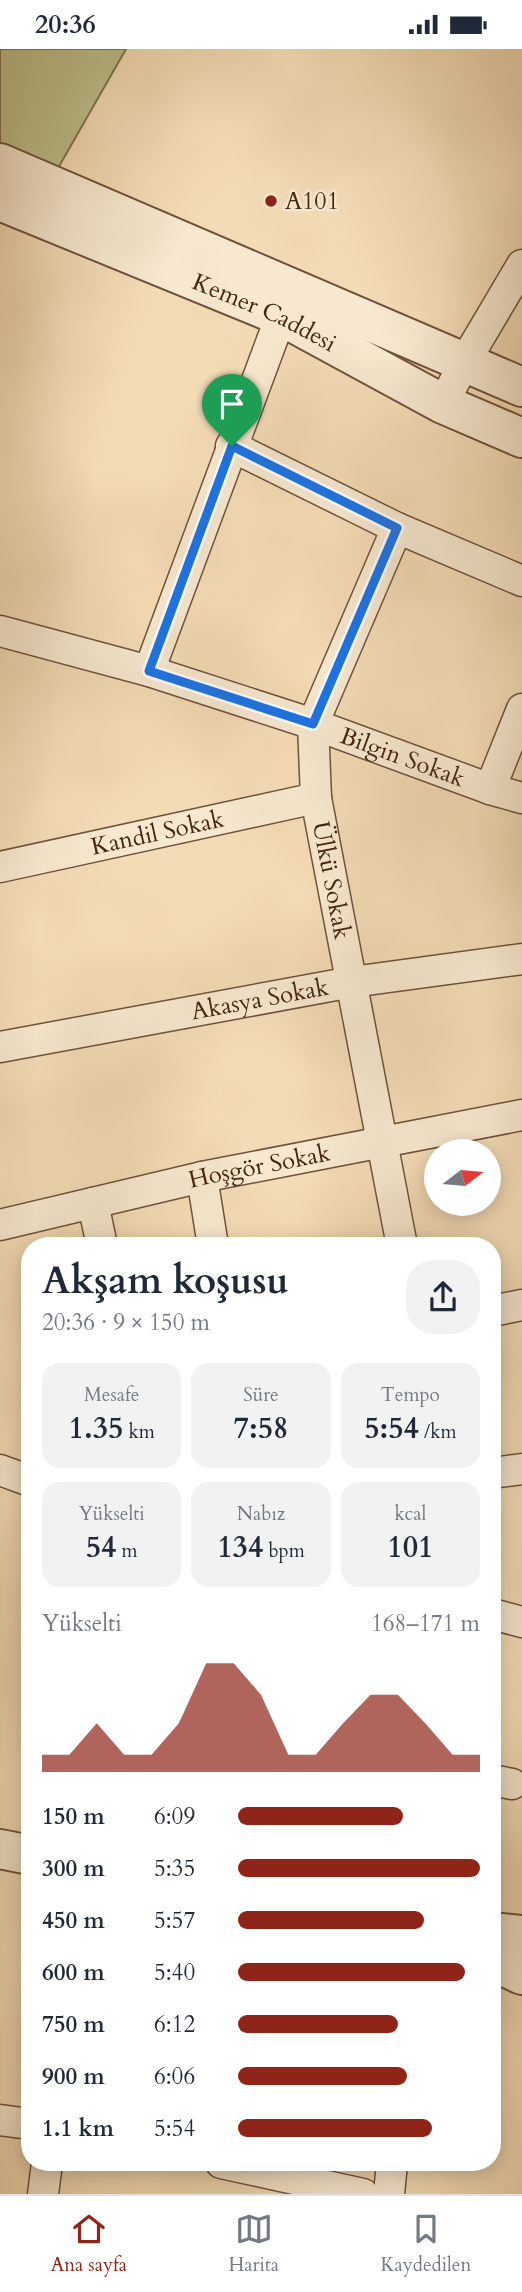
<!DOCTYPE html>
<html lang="tr">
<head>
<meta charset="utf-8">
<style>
  :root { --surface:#fff; --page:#f2f2f3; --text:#1f2937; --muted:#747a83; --line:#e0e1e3; --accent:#8f2418 }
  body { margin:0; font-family:Cardo,serif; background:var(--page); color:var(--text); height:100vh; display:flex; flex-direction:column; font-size:26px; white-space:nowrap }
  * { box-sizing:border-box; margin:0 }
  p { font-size:23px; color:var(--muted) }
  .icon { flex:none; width:38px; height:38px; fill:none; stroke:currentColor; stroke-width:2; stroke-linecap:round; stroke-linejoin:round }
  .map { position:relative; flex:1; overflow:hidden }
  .details { position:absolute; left:21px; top:1188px; width:480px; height:934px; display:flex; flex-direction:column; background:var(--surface); border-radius:28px; box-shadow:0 4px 18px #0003 }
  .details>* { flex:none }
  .needle { width:46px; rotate:74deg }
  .fabs { position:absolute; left:424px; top:1090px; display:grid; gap:14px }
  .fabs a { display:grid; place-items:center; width:77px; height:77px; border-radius:50%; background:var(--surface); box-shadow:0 4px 18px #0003; font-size:35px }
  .pin { position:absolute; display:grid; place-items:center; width:60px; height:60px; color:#fff; margin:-72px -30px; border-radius:50% 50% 50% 0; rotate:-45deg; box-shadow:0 0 7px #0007 }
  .pin .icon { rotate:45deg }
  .round { display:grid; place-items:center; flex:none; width:74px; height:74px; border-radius:28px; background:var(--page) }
  .summary { display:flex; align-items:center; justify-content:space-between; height:119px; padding:0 21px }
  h1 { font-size:38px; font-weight:700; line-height:52px }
  .stats { display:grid; grid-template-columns:repeat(3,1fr); gap:10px; height:119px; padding:7px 21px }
  .stats div { display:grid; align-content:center; border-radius:18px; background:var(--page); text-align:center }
  .stats b { font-size:30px; font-weight:700 }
  .stats small { font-size:19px; font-weight:400 }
  .stats p { font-size:19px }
  .chart { height:196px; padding:14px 21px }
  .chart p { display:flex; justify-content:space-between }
  .chart svg { width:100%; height:126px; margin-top:7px; fill:var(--accent); opacity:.7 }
  ul { padding:0 21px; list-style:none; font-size:23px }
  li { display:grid; grid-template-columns:112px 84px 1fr; align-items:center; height:52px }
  li i { height:18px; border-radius:9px; background:var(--accent) }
  .status { display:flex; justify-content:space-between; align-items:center; height:49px; padding:0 35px; background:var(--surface); direction:ltr }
  .status svg { height:19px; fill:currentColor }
  .tabs { display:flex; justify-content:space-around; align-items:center; height:98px; border-top:2px solid var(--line); background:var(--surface); font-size:19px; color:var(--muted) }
  .tabs a { display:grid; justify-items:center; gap:4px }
  .tabs .on { color:var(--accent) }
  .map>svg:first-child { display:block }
  .green { fill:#bdc08c; stroke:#807250; stroke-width:2 }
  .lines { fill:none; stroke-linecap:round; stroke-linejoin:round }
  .minor-casing { stroke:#70523c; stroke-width:33 }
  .tertiary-casing { stroke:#70523c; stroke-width:42 }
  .minor { stroke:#f7e8cf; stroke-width:30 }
  .tertiary { stroke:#f7e8cf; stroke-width:38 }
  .route-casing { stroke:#fff; stroke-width:14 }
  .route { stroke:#1a73e8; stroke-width:9 }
  .poi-dot { fill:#8f2418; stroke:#f7e8cf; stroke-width:2.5 }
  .labels { text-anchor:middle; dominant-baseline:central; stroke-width:5; stroke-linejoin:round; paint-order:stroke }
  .poi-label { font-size:24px; fill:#442413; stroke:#f7e8cf; text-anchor:start }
  .street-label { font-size:24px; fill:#442413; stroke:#f7e8cf }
</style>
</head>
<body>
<div class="status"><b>20:36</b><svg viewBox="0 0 49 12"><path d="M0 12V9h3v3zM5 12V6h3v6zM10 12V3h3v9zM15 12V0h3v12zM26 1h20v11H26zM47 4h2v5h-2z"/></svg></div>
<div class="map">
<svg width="522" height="2145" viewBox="0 0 522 2145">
  <rect width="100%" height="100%" fill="#f3dbb5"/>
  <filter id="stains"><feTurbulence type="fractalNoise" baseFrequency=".00286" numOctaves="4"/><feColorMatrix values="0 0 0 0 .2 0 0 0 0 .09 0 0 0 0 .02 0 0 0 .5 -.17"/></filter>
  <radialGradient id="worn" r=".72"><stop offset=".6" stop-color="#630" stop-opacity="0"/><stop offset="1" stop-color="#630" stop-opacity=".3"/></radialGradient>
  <path class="green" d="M0,0H126L49,135L0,114Z"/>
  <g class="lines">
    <g class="minor-casing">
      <g id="minor">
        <path d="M443,355L464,314L522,216"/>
        <path d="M231,397L397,479L522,532"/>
        <path id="s1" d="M397,479L313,675L316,749L402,1197"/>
        <path id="s2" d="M0,582L149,622L313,675L490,740L522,749"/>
        <path d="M149,622L281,267"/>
        <path d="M490,740L522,660"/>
        <path id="s3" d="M0,818L316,749"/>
        <path id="s4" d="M0,998L352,933L522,910"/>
        <path d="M202,1128L213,1197"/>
        <path d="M93,1154L102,1197"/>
        <path id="s5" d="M0,1176L202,1128L522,1066"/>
        <path d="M492,1262L522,1256"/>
        <path d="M0,1421L30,1432"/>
        <path d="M492,1424L522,1420"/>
        <path d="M492,1565L522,1573"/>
        <path d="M492,1731L512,1735"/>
        <path d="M0,2071L30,2075"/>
        <path d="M221,2114L363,2145"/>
        <path d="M43,2145L47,2114"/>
        <path d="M389,2145L392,2114"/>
      </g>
    </g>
    <g class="tertiary-casing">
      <g id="tertiary">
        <path d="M0,114L522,338"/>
        <path id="s6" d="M0,152L281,267L443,355L522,389"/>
        <path d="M0,1800L30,1806"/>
        <path d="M492,1883L522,1886"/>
        <path d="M492,1912L522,1926"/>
      </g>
    </g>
    <use href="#minor" class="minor"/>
    <use href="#tertiary" class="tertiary"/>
  </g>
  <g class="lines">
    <g class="route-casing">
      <path id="route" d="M232,397L397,479L313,675L149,622Z"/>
    </g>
    <use href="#route" class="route"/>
  </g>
  <circle class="poi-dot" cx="271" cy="152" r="7"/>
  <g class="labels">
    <g class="poi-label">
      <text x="285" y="152">A101</text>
    </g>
    <g class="street-label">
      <text stroke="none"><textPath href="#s6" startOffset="287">Kemer Caddesi</textPath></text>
      <text stroke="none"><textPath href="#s2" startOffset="422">Bilgin Sokak</textPath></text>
      <text stroke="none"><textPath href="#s3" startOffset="161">Kandil Sokak</textPath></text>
      <text stroke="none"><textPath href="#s1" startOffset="371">Ülkü Sokak</textPath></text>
      <text stroke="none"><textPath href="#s4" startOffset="264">Akasya Sokak</textPath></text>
      <text stroke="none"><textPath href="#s5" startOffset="266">Hoşgör Sokak</textPath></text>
    </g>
  </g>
  <rect width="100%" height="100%" filter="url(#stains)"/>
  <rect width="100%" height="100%" fill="url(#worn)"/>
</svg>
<div class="fabs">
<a><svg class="needle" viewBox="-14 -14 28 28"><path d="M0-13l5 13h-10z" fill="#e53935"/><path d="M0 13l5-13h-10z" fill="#747a83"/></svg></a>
</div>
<div class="pin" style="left:232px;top:397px;background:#1e9e55"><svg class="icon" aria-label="arrive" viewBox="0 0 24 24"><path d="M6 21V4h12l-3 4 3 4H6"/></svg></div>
<section class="details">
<div class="summary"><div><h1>Akşam koşusu</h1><p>20:36 · 9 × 150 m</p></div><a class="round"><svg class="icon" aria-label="share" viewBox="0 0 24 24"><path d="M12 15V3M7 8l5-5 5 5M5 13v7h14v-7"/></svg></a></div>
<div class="stats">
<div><p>Mesafe</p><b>1.35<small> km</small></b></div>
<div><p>Süre</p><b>7:58</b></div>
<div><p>Tempo</p><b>5:54<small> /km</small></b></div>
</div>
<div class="stats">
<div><p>Yükselti</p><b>54<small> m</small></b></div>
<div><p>Nabız</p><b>134<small> bpm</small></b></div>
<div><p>kcal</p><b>101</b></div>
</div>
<div class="chart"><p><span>Yükselti</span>168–171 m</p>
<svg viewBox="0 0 160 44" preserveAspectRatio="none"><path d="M0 44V38L10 38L20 27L30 38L40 38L50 27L60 6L70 6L80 17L90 38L100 38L110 27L120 17L130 17L140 27L150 38L160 38V44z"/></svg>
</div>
<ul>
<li><b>150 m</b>6:09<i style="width:68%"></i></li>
<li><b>300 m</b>5:35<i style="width:100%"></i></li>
<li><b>450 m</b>5:57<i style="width:77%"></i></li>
<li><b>600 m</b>5:40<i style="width:94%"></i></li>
<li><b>750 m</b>6:12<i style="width:66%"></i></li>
<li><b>900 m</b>6:06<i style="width:70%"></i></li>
<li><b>1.1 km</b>5:54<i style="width:80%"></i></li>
</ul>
</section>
</div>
<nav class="tabs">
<a class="on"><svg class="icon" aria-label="home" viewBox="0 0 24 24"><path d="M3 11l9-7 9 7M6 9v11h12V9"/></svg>Ana sayfa</a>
<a><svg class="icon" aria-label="map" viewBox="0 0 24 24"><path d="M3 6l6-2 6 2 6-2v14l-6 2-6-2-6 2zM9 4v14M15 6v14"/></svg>Harita</a>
<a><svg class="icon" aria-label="saved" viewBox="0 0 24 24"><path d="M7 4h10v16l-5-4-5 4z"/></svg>Kaydedilen</a>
</nav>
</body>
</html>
